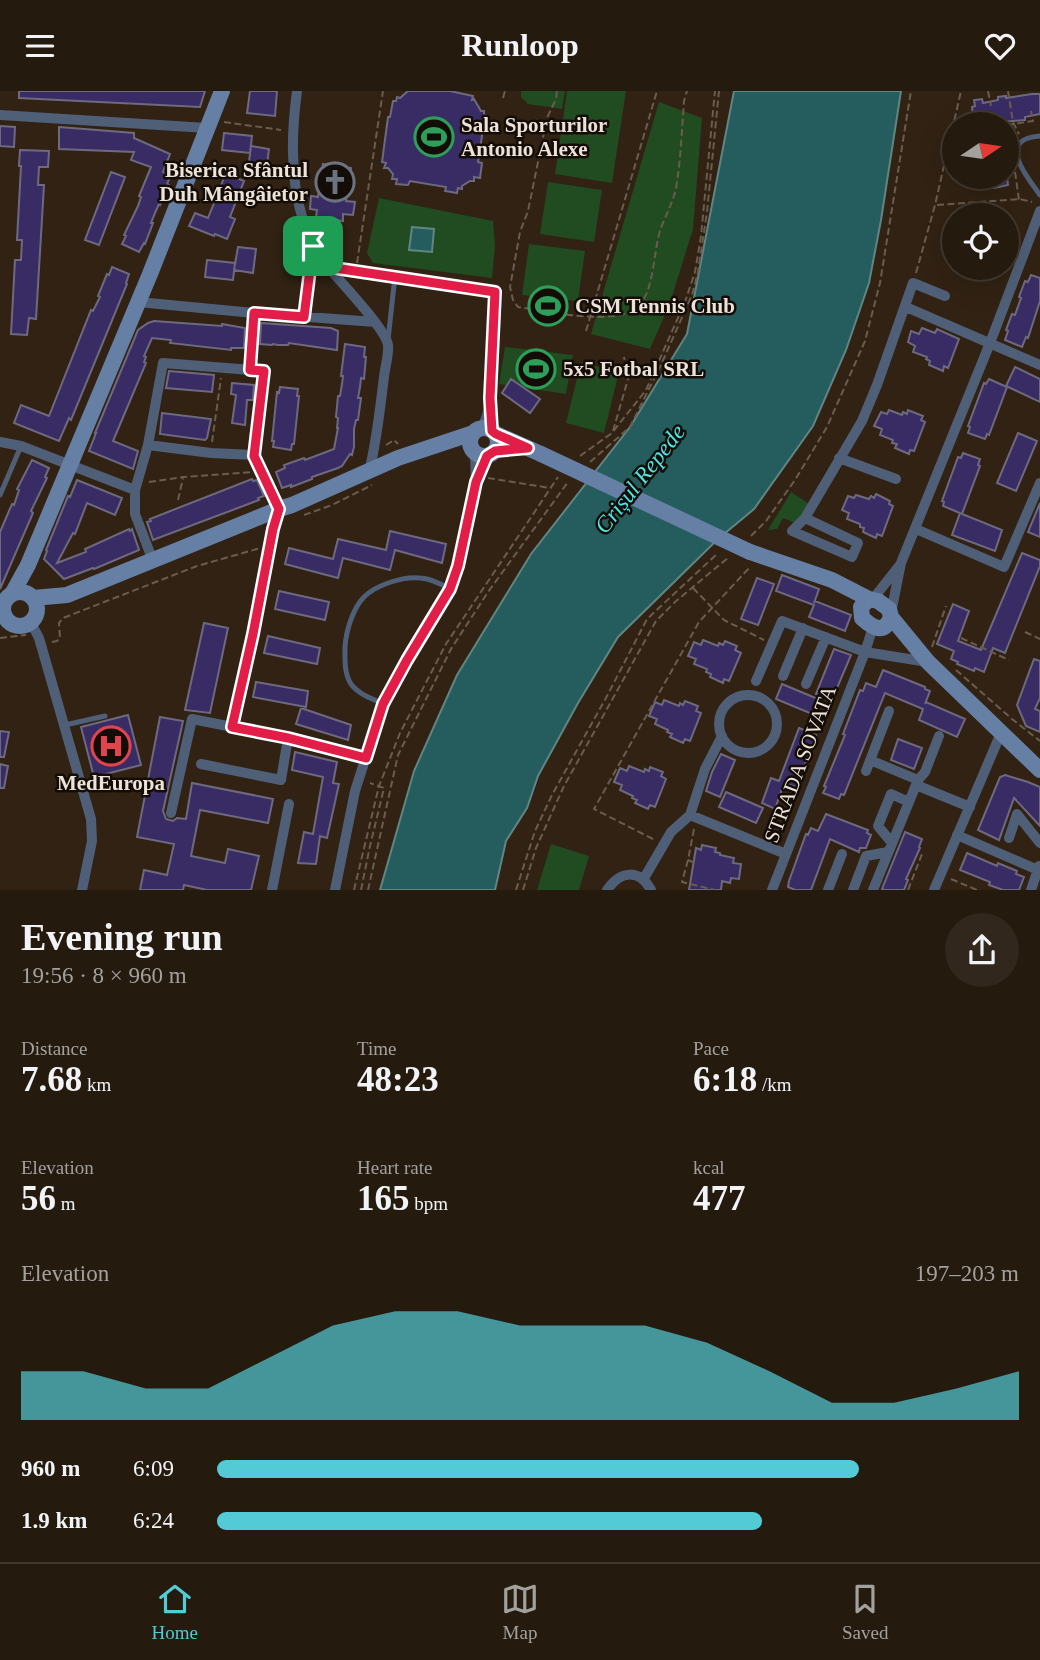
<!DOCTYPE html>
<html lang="en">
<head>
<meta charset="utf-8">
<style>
  :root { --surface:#251a0e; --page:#31271c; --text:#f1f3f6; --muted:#a3a19e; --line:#42382e; --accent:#52cbd7 }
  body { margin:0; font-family:"Times New Roman",serif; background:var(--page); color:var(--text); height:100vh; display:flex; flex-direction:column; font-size:26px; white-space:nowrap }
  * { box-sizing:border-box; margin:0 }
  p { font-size:23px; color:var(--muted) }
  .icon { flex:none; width:38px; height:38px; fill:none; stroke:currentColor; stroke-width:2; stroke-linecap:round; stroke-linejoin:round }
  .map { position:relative; height:799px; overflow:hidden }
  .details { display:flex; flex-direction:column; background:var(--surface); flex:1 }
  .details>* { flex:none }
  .needle { width:46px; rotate:77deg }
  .fabs { position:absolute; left:942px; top:21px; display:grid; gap:14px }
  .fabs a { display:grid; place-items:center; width:77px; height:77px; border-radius:50%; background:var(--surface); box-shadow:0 7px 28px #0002,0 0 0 2px var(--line); font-size:35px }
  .pin { position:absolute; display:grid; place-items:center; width:60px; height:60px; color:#fff; margin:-30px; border-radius:14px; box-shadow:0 4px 10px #0006 }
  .round { display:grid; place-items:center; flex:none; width:74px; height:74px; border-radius:37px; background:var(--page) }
  .headline { display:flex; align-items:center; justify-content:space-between; height:119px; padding:0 21px }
  h1 { font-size:38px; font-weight:700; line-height:52px }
  .figures { display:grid; grid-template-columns:repeat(3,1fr); gap:10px; height:119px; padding:7px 21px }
  .figures div { display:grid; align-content:center }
  .figures b { font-size:35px; font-weight:700 }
  .figures small { font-size:19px; font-weight:400 }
  .figures p { font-size:19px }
  .chart { height:196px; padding:14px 21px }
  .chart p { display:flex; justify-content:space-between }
  .chart svg { width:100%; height:126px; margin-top:7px; fill:var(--accent); opacity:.7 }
  ul { padding:0 21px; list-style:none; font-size:23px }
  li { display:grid; grid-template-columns:112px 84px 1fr; align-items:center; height:52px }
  li i { height:18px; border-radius:9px; background:var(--accent) }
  header { display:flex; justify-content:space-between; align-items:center; height:91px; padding:0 21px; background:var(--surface); font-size:32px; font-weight:700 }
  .tabs { display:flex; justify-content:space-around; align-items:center; height:98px; border-top:2px solid var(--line); background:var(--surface); font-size:19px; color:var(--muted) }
  .tabs a { display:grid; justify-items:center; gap:4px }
  .tabs .active { color:var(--accent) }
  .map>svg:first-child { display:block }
  .green { fill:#214b21 }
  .water { fill:#255d5e; stroke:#618583; stroke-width:2 }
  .building { fill:#392b64; stroke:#6d6a80; stroke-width:2 }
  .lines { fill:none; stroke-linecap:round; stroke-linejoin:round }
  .path { stroke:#6a5c4f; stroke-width:2; stroke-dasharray:7 3.5; stroke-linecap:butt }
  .lane { stroke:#4f5f77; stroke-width:5 }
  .street { stroke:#4f5f77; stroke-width:10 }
  .secondary { stroke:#657fa5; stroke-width:16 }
  .secondary-bridge { stroke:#657fa5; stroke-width:16 }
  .route-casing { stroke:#fff; stroke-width:14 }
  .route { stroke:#e11d48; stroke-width:9 }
  .labels { text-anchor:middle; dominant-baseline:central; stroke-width:5; stroke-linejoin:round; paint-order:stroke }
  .poi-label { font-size:21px; font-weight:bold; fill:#ece2d8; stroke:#140d07; text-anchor:start }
  .street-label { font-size:21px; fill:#ece2d8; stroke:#140d07 }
  .water-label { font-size:23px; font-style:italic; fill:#4be6e9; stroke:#140d07 }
</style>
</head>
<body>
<header><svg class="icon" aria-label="menu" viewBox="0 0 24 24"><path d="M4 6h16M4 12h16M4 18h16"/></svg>Runloop<svg class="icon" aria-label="heart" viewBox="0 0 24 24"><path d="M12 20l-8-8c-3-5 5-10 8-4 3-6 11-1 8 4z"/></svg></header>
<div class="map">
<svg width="1040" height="799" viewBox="0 0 1040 799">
  <rect width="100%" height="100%" fill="#312213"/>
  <path class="green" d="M521,0H565L562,18L528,13L521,6Z
    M567,0H626L612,92L555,83Z
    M659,11L702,27L693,138L670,212L650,258L591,243Z
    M548,91L602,99L594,151L540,143Z
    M379,107L493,130L495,155L492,187L373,172L367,162Z
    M529,153L585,160L578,210L522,204Z
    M505,256L573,264L566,303L499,293Z
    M581,271L619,281L604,342L566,332Z
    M791,401L811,414L798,433L783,427L777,438L768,439Z
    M551,753L589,765L579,799H537Z"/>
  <path class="water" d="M734,0H901L881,129L869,192L846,259L813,335L754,418L718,448L618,546L578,612L538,685L527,717L506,750L495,799H380L414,680L457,584L531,463L630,336L687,243Z
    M412,136L434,138L432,161L409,159Z"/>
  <path class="building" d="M19,0H205L200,16L19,7Z
    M250,0H277L275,25L247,22Z
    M408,0H450L473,5L472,9L474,8L481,20H484V24L489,25L487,39L483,38L478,71L482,72L480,87L474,86V90H470L462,95V98L458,97L457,102L445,100L446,96L410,90L408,94L396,93L397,88H392L393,83L388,77H384L386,72L382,71L388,26H390L393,10H396L397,6L400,7Z
    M1032,3H1040V23L1025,26V29L978,33L977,27L973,28L972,16L975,15L974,9L982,8L983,12L998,9V6L1006,5V7Z
    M0,35L15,36L14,56L0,55Z
    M59,36L134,42V47L170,63L163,81L171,84L167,93L169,94L160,114L159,113L155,122L151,132H153L145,153L144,152L139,161L122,153L126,145L124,144L138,115L141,106L139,105L151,76L131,69L134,61L59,58Z
    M224,42L252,45L250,62L222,59Z
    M251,55L269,58L266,82L248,79Z
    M20,59L49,60L48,76H39L38,94H44L36,228L29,227L27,244L11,243L15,169H21L22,149H17L21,75H19Z
    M323,73L351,77L346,110L355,111L353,124L343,123V130L316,126L317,119L310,118L311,105L318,106Z
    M111,81L125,86L99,154L85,149Z
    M226,82L244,90L230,126L235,128L227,148L215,143L214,145L189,135L195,122L208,127Z
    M992,86H1007L1008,94L994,97Z
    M238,156L256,158L253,182L234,179Z
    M207,169L235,172L233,189L205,186Z
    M112,176L129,183L126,192L127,193L71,329L69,327L59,350L14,332L21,314L49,325L91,219L93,220L100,206L98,205L107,183L109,184Z
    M1031,184L1040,187V210L1028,247L1026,246L1022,256L1005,249L1008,240L1006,239L1012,223L1015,224L1021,207L1019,206L1025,190L1028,191Z
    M154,230L222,235V233L245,237L244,257H231V259L170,252L171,249L152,247L144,265L146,266L144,271L146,272L113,350L138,360L133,378L89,360L96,342H95L138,239L148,232Z
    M261,232L331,237L338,240L337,259L289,252L288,254H278L273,253L272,254L260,253Z
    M922,237L935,242L937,238L959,248L948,277L944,275L943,280L929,274L930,270L926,268L927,266L913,261L915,255L908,251L911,240L919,243Z
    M345,253L365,256L364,266H366L364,288L361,287L360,296L358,307H361L358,329H356L354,338V356L352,364L350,363L342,375L338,377L312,386V388L291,396V394L282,397L276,381L285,377L284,374L304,367L305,369L334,358L338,337H337L338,327L336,326L338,305H340L342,293L343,285H341Z
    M1015,276L1040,288V311L1006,295Z
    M169,280L214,284L212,301L166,297Z
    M511,288L540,308L530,322L502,302Z
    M989,288L1007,296L989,344L987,343L985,348L968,342L970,336L968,335L984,292L986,293Z
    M232,292L254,294L253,309H247L245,334L232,332L236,304L231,303Z
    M280,296L298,298L297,305H299L294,353H292L291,359L273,356L274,350H272L277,301L279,302Z
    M889,319L902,324L903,321L907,323L908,319L923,325L921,329L925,331L914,360L910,359L909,363L895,357L897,353L892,352L893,349L880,344L882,338L874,335L881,321L887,323Z
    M162,322L211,328L207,347L205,349L160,343Z
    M1018,342L1037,350L1016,400L997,392Z
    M963,362L980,368L978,374L980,375L962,423L1002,439L995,460L952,444L960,422L943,415L944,411L942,410L958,366L961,367Z
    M32,369L49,377L45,386L47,387L31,420L33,422L0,498V441L12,413L14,414L19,399L17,398Z
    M252,388L253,390L257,389L264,405L258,407L259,409L153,449L147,431L151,430L150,428Z
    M77,389L122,407L115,424L87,412L75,443L73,442L57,472L86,461L85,458L129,438L130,440L132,438L139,459L94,478L93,477L64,488L44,468L47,460L46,459L68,405L70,406Z
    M876,403L890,410L889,413L893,415L882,445L877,443L876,447L863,441L864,437L860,436V433L847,428L849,422L842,419L848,405L854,407L856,404L869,408L871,405L874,407Z
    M1040,412V446L1028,441Z
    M390,440L446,453L442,472L395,459L390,479L343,467L338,487L285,473L289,457L333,468L338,448L386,459Z
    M1022,462L1040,469V475L1005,562L993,557L984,581L975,577L974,580L957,573L958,571L951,568L954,560L937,553L953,513L969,520L958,550L981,559Z
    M782,484L819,498L814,512L815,510L851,524L845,540L809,526L814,514L776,500Z
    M757,487L774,493L758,534L741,528Z
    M279,500L329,511L325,529L275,518Z
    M204,532L228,537L210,622L185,619Z
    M268,545L320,557L317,573L264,562Z
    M703,549L718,555L719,552L723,554L725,550L737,555L735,559L741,562L729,590L724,588L723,592L710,586L711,583L706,581L707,578L694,573L696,568L688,565L694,551L701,554Z
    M834,558L851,564L832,609L816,603Z
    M1034,568L1040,570V607L1035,618L1040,620V641L1026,635L1017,614Z
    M883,579L925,596V598L930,600L925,613L926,611L965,628L957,646L919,629L923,618L885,602L844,704L841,703L839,708L823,702L826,696L824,695L845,644L843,643L860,599L863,600L866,592L876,596Z
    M256,591L308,600L306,616L253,606Z
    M782,593L818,608L812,623L776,608Z
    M664,609L679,615L680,612L683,614L685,610L698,615L696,620L701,622L690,650L685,648L683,652L670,646L672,643L667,641L668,639L655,633L657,628L649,625L655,611L662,614Z
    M301,617L351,634L348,649L296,633Z
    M128,624L141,674L94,686L81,636Z
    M160,626L183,630L163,720L166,728L173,730L177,727L186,728L192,692L273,708L268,732L200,719L191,765L225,772L228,758L259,765L251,799H207L184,794L183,799H140L144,779L167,784L174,753L137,746Z
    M799,637L816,644L796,696L784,692L775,718L762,712L771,687L779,690Z
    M0,640L9,641L4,666H0Z
    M898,648L922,657L914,678L891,669Z
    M295,661L337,671L333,692L339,693L327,747L320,745L316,773L298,772L304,741L313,743L323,686L292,679Z
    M721,663L735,669L720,706L706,700L712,681Z
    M0,673L8,675L4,697H0Z
    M629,675L644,681L645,678L649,680L650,676L663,681L661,685L666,688L655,716L650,714L648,718L635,712L637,709L632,707L633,705L620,699L622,694L614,691L620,677L627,680Z
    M1005,684L1028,691L1040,696V735L1014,707L999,749L978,739L1000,686Z
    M726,701L763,717L756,732L719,716Z
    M826,723L868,739L867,742L871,744L866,757H860L859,761L830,748L811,799H795L788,796L789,790L806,743L808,744L811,737L818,740Z
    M905,741L922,748L919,756L920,757L906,788L908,789L904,799H884L882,798Z
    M702,754L716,757L715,761L720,762V764L734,767L733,772L741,773L739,788L731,787L730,792L722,790L721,799H689L696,757L701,759Z
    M967,762L997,775L998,772L1017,780L1016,783L1024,786L1019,799H1003L989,794L990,791L960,779Z"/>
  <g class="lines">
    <path class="path" d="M557,0L556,8L547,27L528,120L520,141L510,196L513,209L518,216C548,220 610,235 635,218C655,205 653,158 661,137C667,121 675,108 677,91C681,64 682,37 684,10L687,0
      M988,0L991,15
      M1008,0L1013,31L1019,43
      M503,7L505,0
      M224,31L281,39
      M1010,55L1007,34L1033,30L1031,20
      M1006,75L1012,73
      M1015,81L1019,109
      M937,114L1020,108L1032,111
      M357,172L383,0
      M916,182L935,114L961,0
      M586,240L657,0
      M613,340L628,288L624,266
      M212,351L221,287
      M386,354L394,349L398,353
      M580,365L612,342L646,299L685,211L695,181L701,145L715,0
      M590,371L630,336L660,276L692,204L698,181L707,121L719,0
      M488,387L550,397
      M149,391L183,386L252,381
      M178,409L183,387
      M304,424L332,414L372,394
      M751,445L766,430L795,389L827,336L865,250L880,192L911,0
      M693,497L724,529L764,549
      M1025,541L1040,548
      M0,547L26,544
      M961,547L1009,569
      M52,551L57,550L60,547L59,532L63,527L197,475L257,458L259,456
      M932,556L946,515
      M956,579L1012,628L1040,650
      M694,738L688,769L695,772
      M653,748L594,718L699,531L750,476
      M688,769L682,791L715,799
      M951,788L977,799
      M354,799L379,695L400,642L446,553L558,386
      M361,799L370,755L384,697L370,692
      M368,799L398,664L451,558L488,501L568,391
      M516,799L535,740L552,704L607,605L647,528L718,462
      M523,799L536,757L564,695L656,530L675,511L729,466
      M908,799L922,763"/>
    <path class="lane" d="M1040,45C995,48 1027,86 1040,104
      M331,176L495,201L490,307L492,339
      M388,249L395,185
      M480,337L489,310
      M0,404L21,355
      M383,613C373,608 358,603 351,593C344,582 345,569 345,556C346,540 353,517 364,506C376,494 403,485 420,487C430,487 441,493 450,498
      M65,634L105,625"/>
    <path class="street" d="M297,0C289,60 289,129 330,178C342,193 386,238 388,254C389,264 385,276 384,286C380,317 377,349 369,381
      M0,24L207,37
      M138,211L254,222L375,231
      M906,216L1040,274
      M304,226L313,155
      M250,279L254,222
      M0,351L21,355L135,399
      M148,354L211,362L254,364
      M839,367L896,388
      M477,388L487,365
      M805,427L792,440L852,466L858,452L805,427L862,330L877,294L913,192L945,205
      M916,438L1004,476L1040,392
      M153,470L135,423V399L148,354L163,272L264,280L254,364L279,418L273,438L253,543L232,636
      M873,508L899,475
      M891,522L901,472L990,252L1040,120
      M31,532L39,547L91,728L92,750L82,799
      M783,585L803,537
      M756,590L782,530L865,561L928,571
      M806,593L826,546
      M719 633a29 29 0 1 1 58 0a29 29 0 1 1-58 0Z
      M870,669L918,689L925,681L939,645
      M201,673L281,689L288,647
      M866,680L889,620
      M916,694L970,716
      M171,722L192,628L288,647L366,667
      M690,724L786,763
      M957,744L1038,779
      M1009,747L1017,723L1040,752
      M892,752L878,735L891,703L909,711
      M643,789L671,741L690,724L705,678L722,645
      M272,799L289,713
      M335,799L355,700L383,613L407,569L450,498L459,475L476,391L475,362
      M607,799C620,780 639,777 651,799
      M772,799L865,561L873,536
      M828,799L842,763
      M853,799L866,765L888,761
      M873,799L918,689
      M934,799L1001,642
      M1031,799L1039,775"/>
    <path class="secondary" d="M470 351a14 14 0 1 1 28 0a14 14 0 1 1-28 0Z
      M496,343L541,363
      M750,461L832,489L869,508
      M3 518a17 17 0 1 1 34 0a17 17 0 1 1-34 0Z
      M12,503L28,474L150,183L222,0
      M33,507L67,504L279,418L292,414L398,367L473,342
      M869,508L878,510L889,518L891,526C884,544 873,537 862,527L861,516Z
      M891,526L928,571L1040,679"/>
    <path class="secondary-bridge" d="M541,363L750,461"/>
  </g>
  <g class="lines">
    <g class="route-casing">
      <path id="route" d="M313,155L328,176L495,201L490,307L492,340L496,343L528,357L495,360L487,365L476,391L458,475L450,498L407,569L383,613L366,667L288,647L232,636L253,543L273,438L279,418L254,365L264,280L250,279L254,222L304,226Z"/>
    </g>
    <use href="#route" class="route"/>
  </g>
  <defs>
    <g id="stadium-ring" transform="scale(2.0125)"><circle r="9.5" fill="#140d07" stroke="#2e9e5b" stroke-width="1.5"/><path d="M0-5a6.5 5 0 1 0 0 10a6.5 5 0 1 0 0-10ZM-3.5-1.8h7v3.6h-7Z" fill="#2e9e5b"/></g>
    <g id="church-ring" transform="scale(2.0125)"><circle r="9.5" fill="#140d07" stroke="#6b7280" stroke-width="1.5"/><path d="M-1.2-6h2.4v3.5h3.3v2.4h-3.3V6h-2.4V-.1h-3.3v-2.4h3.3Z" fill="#6b7280"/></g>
    <g id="hospital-ring" transform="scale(2.0125)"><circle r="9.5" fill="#140d07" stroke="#e0444e" stroke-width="1.5"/><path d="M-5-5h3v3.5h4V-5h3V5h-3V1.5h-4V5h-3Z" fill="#e0444e"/></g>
  </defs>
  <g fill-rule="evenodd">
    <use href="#stadium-ring" x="434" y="46"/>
    <use href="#church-ring" x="335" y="91"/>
    <use href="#stadium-ring" x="548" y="215"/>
    <use href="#stadium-ring" x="536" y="278"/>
    <use href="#hospital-ring" x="111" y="655"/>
  </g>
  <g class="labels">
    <g class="poi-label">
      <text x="461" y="34">Sala Sporturilor<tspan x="461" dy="24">Antonio Alexe</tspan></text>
      <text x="308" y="79" text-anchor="end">Biserica Sfântul<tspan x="308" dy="24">Duh Mângâietor</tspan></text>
      <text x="575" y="215">CSM Tennis Club</text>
      <text x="563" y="278">5x5 Fotbal SRL</text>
      <text x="111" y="692" text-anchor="middle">MedEuropa</text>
    </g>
    <g class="street-label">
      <text transform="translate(800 673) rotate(-69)">STRADA SOVATA</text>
    </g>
    <g class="water-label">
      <text transform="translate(640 388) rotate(-52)">Crișul Repede</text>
    </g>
  </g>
</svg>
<div class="fabs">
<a><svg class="needle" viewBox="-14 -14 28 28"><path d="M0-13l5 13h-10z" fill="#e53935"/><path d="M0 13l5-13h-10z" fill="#a3a19e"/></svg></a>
<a><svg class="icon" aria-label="locate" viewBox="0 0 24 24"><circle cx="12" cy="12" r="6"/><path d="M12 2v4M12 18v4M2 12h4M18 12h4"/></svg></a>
</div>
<div class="pin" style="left:313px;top:155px;background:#1e9e55"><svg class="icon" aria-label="arrive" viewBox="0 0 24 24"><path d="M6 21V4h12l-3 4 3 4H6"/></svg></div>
</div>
<section class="details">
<div class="headline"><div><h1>Evening run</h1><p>19:56 · 8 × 960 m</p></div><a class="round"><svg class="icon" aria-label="share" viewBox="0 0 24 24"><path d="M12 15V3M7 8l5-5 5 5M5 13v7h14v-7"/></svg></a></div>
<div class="figures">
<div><p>Distance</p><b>7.68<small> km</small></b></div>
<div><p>Time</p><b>48:23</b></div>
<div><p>Pace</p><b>6:18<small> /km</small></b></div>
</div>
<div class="figures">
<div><p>Elevation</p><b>56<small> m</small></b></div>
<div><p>Heart rate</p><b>165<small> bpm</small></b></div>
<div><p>kcal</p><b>477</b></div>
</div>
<div class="chart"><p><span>Elevation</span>197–203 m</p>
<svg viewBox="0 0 160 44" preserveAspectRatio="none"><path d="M0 44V27L10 27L20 33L30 33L40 22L50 11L60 6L70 6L80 11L90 11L100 11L110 17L120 27L130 38L140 38L150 33L160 27V44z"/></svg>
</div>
<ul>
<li><b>960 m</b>6:09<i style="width:80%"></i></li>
<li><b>1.9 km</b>6:24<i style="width:68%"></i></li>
</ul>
</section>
<nav class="tabs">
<a class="active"><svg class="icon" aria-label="home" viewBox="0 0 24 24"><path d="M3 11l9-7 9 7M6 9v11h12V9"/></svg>Home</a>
<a><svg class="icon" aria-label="map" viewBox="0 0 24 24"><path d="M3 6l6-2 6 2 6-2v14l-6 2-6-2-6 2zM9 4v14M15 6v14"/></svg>Map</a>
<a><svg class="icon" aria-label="saved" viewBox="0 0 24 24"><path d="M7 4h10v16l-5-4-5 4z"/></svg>Saved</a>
</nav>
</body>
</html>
